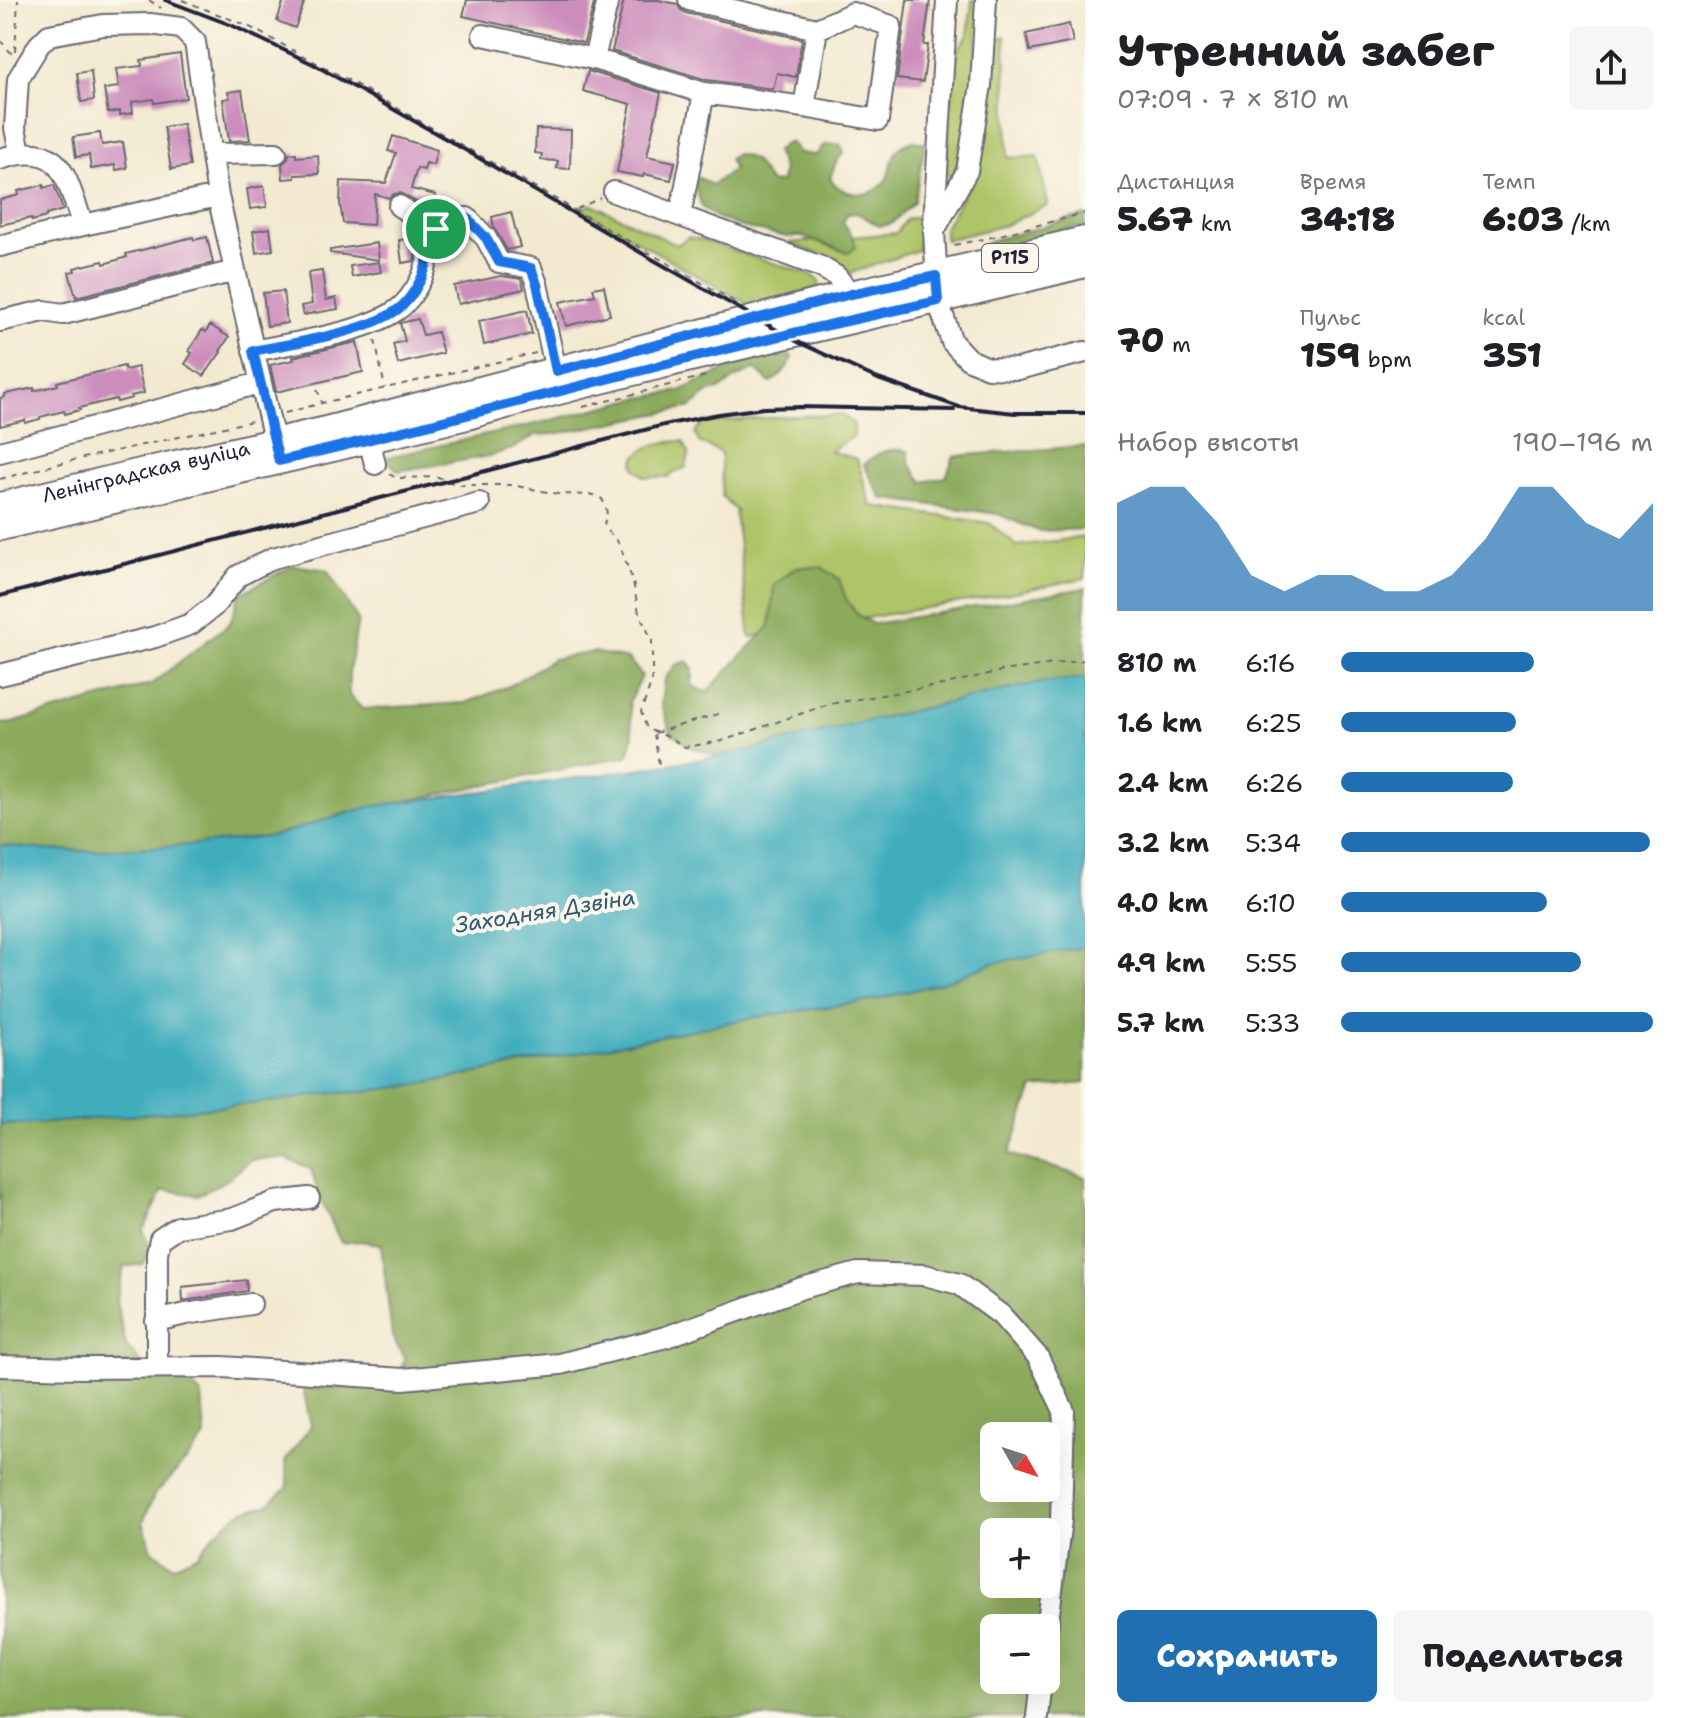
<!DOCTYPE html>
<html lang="ru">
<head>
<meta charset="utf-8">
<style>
  :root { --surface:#fff; --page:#f6f6f6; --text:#202124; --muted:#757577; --accent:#1f6fb2 }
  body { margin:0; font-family:"Shantell Sans",sans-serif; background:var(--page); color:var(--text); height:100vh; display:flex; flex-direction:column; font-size:30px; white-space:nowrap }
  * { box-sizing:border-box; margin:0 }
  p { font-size:26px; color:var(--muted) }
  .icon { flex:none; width:44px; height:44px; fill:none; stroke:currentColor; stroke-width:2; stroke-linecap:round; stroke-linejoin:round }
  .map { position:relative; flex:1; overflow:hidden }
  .drawer { display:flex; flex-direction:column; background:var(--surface); width:600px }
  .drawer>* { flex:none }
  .needle { width:52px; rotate:129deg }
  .controls { position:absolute; left:980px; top:1422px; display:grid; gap:16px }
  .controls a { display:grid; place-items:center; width:80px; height:80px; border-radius:12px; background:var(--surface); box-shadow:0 8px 32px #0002; font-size:40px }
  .pin { position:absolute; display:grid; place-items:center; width:68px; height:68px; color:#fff; margin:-34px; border:4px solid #fff; border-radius:50%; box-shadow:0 2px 8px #0007 }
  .round { display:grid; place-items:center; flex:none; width:84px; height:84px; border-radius:12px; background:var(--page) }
  .headline { display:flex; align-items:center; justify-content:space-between; height:136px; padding:0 32px }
  h1 { font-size:44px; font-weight:800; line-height:60px }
  .stats { display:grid; grid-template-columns:repeat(3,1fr); gap:12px; height:136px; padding:8px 32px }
  .stats div { display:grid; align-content:center }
  .stats b { font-size:34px; font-weight:800 }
  .stats small { font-size:22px; font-weight:400 }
  .stats p { font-size:22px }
  .chart { height:224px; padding:16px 32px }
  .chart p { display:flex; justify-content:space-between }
  .chart svg { width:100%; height:144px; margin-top:8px; fill:var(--accent); opacity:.7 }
  .cta { display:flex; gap:16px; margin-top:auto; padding:16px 32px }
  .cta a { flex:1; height:92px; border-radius:12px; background:var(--accent); color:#fff; font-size:32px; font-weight:800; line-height:92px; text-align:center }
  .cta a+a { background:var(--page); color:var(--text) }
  ul { padding:0 32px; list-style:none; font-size:26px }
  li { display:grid; grid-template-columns:128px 96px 1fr; align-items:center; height:60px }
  li i { height:20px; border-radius:10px; background:var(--accent) }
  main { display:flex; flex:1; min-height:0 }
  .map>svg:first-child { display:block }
  .green { fill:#afc468; stroke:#687352; stroke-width:2 }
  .forest { fill:#8baa5c; stroke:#56664c; stroke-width:2; fill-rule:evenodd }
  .water { fill:#3fadbd; stroke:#30687c; stroke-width:2 }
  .building { fill:#cc8dbc }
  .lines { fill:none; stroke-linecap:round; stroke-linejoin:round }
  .minor-casing { stroke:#6b686f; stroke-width:24 }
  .major-casing { stroke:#6b686f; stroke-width:30 }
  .path { stroke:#6b686f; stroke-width:2; stroke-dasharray:6 6; stroke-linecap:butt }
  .minor { stroke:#fff; stroke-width:20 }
  .major { stroke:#fff; stroke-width:26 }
  .rail { stroke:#22223b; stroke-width:4 }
  .route-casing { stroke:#fff; stroke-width:16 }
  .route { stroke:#1a73e8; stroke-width:10 }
  .labels { text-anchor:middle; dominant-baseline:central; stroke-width:8; stroke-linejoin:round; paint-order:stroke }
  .shield { fill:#fbf7ec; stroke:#636270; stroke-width:2 }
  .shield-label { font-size:18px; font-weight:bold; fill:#22223b }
  .street-label { font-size:20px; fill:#22223b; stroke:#fbf7ec }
  .water-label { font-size:22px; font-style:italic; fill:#2e5a6f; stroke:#fbf7ec }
</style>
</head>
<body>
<main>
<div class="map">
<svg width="1085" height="1718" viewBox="0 0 1085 1718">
  <rect width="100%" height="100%" fill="#fbf7ec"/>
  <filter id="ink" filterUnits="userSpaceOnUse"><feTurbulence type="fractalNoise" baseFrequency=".0125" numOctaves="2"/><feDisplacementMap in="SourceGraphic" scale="16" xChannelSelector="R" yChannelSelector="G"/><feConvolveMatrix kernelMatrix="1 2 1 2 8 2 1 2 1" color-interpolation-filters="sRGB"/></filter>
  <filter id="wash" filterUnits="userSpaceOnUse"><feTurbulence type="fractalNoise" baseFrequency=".006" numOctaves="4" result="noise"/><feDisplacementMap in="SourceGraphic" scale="32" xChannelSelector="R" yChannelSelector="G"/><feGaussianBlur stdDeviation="1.8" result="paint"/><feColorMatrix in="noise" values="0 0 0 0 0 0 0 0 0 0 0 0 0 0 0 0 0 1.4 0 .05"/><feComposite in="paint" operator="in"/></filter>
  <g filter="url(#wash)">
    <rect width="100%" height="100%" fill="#f3e9d0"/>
    <path class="green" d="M972,0H981L967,143L951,180L945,170L957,50L968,36Z
      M1005,36L1008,158L1038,156L1048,205L1005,225L945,240L944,228L978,170V154L993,43Z
      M592,204L677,245L688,237L704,240L737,252L812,275L819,281V288L749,305L581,209Z
      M921,216L918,250L851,273C831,258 811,251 788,243L896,233L907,219Z
      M842,415L854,424V436L830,451L857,459L871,506L989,523L1017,546L1085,537V578L980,599L750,637L735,513L737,512L722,496L721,453L699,442L695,433L703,423L791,416Z
      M683,441L689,453L686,467L667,477H645L635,468L634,459C647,443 663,442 683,441Z"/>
    <path class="forest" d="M914,141L925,143L914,202L891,224L879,226L857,213L847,214L843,222L853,237L856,247L849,253L802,236L787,237L742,227L717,218L702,207L694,183L698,177L712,185L734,169L729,159L736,154C761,159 755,166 770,183L781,182L783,170L776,151L783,145L790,142L799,153L816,155L824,145L840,144L844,152L836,162L830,178C839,194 866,200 881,186C898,170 883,150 914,141Z
      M1085,215V227L1060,230L1016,246L983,251V245L993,240Z
      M765,356H792C791,366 779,378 770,383L755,369L736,378L719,390L709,392L691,407L555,434L536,435L512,449L485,457L398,471L389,462L388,457L540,423L634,399L680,391L736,365Z
      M1085,446V529L1038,531L998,514L882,498L864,465C877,452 889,447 908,451L910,464L923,482L946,477L954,456Z
      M293,565L327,570L358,620L349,673V695L362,709L465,703L509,686L553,659L594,652L628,659L642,676L629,702L633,737L628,756L346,813L277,835L259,838L191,845L87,851L47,850L0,845V724L12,723L151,684L230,623L240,594Z
      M796,567H821L839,579L846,599L858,615L873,624L1085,588V678L1033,684L885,717L759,748L719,756L690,747L671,732L661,705L664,680L675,665L688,661L693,670L692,686L707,692L770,626L774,585Z
      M1085,947V1083L1033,1088L1009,1154L1085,1177V1718H0V1125L36,1124L126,1116L277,1101L334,1093L363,1092L427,1083L755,1017L870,1001L944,982L993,963ZM285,1158L311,1169L318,1193L341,1243L359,1241L381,1244L392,1336L405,1359L393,1386L303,1389L311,1426L285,1461L288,1487L267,1505L241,1512L214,1534L197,1555L174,1566L152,1550L143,1522L154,1495L186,1461L205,1437L202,1395L178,1375L148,1372L126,1345L116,1301L124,1267L143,1264L151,1249L143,1231L163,1190L198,1195L227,1180L251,1160ZM994,1436H1046V1488H994ZM994,1532H1046V1584H994ZM994,1628H1046V1680H994Z"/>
    <path class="water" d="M1085,678V947L993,963L944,982L870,1001L755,1017L427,1083L362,1092L334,1093L277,1101L126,1116L36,1124L0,1125V845L47,850L87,851L191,845L259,838L277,835L368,807L598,775L719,756L759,748L885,717L1033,684Z"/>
    <g id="blocks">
      <path class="building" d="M284,0H305L295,28L277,21Z
        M467,0H595L584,43L463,16Z
        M624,0H658L677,4L681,10L686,13L802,39L796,77L777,73L773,89L707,80L612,51Z
        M907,0H930L924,45H928L923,82L897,79Z
        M1069,24L1073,42L1030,51L1026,34Z
        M180,54L186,98L154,103L153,99L132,102L133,113L120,115V111L108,113L104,89L119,87L116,69L142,66L141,60Z
        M91,71L94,100L81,102L77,73Z
        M588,71L661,93L647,156L675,162L671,180L644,174L643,177L617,172L631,104L583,91Z
        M242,90L250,140L229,141L223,99L230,98L228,92Z
        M183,124L190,166L171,169L164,127Z
        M536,129L571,130L570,169L557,168L558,161L541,160L542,154L535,153Z
        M100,133L102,145L123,142L127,168L116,170L115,165L91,169L89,155L76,157L73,137Z
        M393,136L437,150L433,165L426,163L424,170L417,168L411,189L436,195L432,211L400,193L394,194L389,198L375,194L373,225L343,223L340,203L341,181L386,183L396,153L388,151Z
        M296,153V157L318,155L319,174L295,175V178L283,179L282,164L287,160L289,154Z
        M44,185V188L54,185L63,210L46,215V217L32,221L31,218L0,225V200L19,195L18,191Z
        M264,186L267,207L250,209L247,189Z
        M511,212L520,247L507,250L494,228L492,217Z
        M270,228L273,250L256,253L253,231Z
        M193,237L194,240L207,237L213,263L76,297L69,272L75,271L74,268L103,261L104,264L127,257L126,254Z
        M415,238L417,250L414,261L402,263L399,240Z
        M377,243L379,260L330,253V250Z
        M379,262L381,272L352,277L350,266Z
        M322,271L326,300L336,298L338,309L303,315L301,306L312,304L308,273Z
        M501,276L521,279L524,289L458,304L454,286Z
        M604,286L610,315L566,326L560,302L595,295L593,288Z
        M283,291L287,323L267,326L263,293Z
        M527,310L532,334L484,345L479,321Z
        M418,319L423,335L437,332L443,353L398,364L393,344L405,341L400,323Z
        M210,325L229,337L220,351L221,352L204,376L185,364L192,353L189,351L202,330L206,332Z
        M357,342L363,372L276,392L270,365L294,360L293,357Z
        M124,366L125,370L138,367L144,393L131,396L132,398L117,402L116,399L79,408L80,410L72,412L65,414L64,411L40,417V419L25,423V420L0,426V398L5,397V394L34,388V391L58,385L57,382Z
        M246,1280L247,1291L183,1301L182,1287Z"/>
    </g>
  </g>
  <g filter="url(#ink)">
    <use href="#blocks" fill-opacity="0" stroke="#6b686f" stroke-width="2"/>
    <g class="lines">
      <g class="minor-casing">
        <path id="minor" d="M608,0L594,59L704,93
          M689,0L817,29L804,107
          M986,0L981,85L967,171L934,231L938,301L952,342L968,359L988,368L1018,369L1085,352
          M483,35L594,59
          M20,152L15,128L18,79L39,45L49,35L103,25L150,24L181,28L195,42L218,196L277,453
          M212,154L276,153
          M0,159C63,138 65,178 83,225
          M614,192L821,267L836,276L851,294
          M399,206L436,229
          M680,216L704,93L804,107L878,120L891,26L853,13L817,29
          M934,223L947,0
          M0,246L83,225L218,196
          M0,321L44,311L63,314L235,271
          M253,351C292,343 365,333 397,310C406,304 415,291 420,281C432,259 427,239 446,219L467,218L486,238L499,262L531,268L537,284L556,371
          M369,439L375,464
          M0,452L260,383
          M0,675L155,637L191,624L214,606L238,576L273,558L479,503
          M156,1321L186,1314L251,1304
          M0,1366L78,1368L222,1367L403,1379L560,1364L666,1337L802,1288L858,1273L925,1275L959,1284L1001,1315L1038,1357L1064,1411L1061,1520L1046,1637
          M157,1367V1253L160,1239L178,1227L232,1219L275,1202L309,1198
          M1037,1718L1041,1680"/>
      </g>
      <g class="major-casing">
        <g id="major">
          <path id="s1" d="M0,506L145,471L318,432L851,294L1085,240"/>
          <path d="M0,527L467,416C671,358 879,316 1085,264"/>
        </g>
      </g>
      <path class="path" d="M149,0L161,8
        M182,0L248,26L348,80L737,303
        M0,40L12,54
        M15,51L18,0
        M577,209L600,198
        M954,245L988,238L1085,213
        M375,340L385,388
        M317,389L322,403
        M583,407L705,376
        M285,413L322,403L536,353
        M389,474L396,478L438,477L457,485H476
        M0,479L74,460L252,421
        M482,485H511L558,494L594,495L602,499L606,507L607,516L604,523L608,532L615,537L621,548L633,582L639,613L652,640V681L641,712L647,729L671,738L685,747L722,741L829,704L942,685L1001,671L1085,660
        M655,733L721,713
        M654,734L659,764"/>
      <use href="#minor" class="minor"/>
      <use href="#major" class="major"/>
      <path class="rail" d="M165,0L231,25L313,64L448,140L645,255L798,342L878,379L959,407L1015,413H1085
        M0,596L664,425L719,414L764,408L800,407L954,410"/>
    </g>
  </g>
  <g class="lines" filter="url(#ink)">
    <g class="route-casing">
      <path id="route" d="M467,218L486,238L499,262L531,268L537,284L556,371L851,294L936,276L938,301C887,312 836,323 785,335C615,375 448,422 279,461L253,351C292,343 365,333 397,310C406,304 415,291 420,281C432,259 427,238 446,219Z"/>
    </g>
    <use href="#route" class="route"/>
  </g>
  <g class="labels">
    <rect class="shield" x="982" y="244" width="56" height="28" rx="6"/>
    <g class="shield-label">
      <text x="1010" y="258">Р115</text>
    </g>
    <g class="street-label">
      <text stroke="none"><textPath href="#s1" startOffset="150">Ленінградская вуліца</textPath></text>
    </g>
    <g class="water-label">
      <text transform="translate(545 911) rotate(-9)">Заходняя Дзвіна</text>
    </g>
  </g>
</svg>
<div class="controls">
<a><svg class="needle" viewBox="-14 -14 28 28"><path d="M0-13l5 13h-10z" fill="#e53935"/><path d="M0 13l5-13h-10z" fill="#757577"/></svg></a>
<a>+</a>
<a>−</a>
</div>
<div class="pin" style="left:436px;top:229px;background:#1e9e55"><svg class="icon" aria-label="arrive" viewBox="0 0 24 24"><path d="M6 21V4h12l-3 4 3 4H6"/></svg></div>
</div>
<section class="drawer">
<div class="headline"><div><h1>Утренний забег</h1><p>07:09 · 7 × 810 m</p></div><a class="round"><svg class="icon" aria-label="share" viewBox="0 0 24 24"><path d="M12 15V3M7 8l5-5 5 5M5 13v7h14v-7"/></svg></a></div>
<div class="stats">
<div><p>Дистанция</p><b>5.67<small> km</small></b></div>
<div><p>Время</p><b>34:18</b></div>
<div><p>Темп</p><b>6:03<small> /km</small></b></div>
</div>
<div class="stats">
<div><b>70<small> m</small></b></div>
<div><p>Пульс</p><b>159<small> bpm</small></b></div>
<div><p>kcal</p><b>351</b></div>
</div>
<div class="chart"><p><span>Набор высоты</span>190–196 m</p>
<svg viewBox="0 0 160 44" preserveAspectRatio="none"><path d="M0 44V11L10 6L20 6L30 17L40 33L50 38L60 33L70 33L80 38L90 38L100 33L110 22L120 6L130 6L140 17L150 22L160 11V44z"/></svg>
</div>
<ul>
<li><b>810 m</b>6:16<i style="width:62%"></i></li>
<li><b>1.6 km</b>6:25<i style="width:56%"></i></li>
<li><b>2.4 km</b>6:26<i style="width:55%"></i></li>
<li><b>3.2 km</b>5:34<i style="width:99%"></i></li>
<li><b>4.0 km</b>6:10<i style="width:66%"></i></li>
<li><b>4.9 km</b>5:55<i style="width:77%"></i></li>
<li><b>5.7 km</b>5:33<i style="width:100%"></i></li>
</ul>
<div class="cta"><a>Сохранить</a><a>Поделиться</a></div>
</section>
</main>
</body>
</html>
